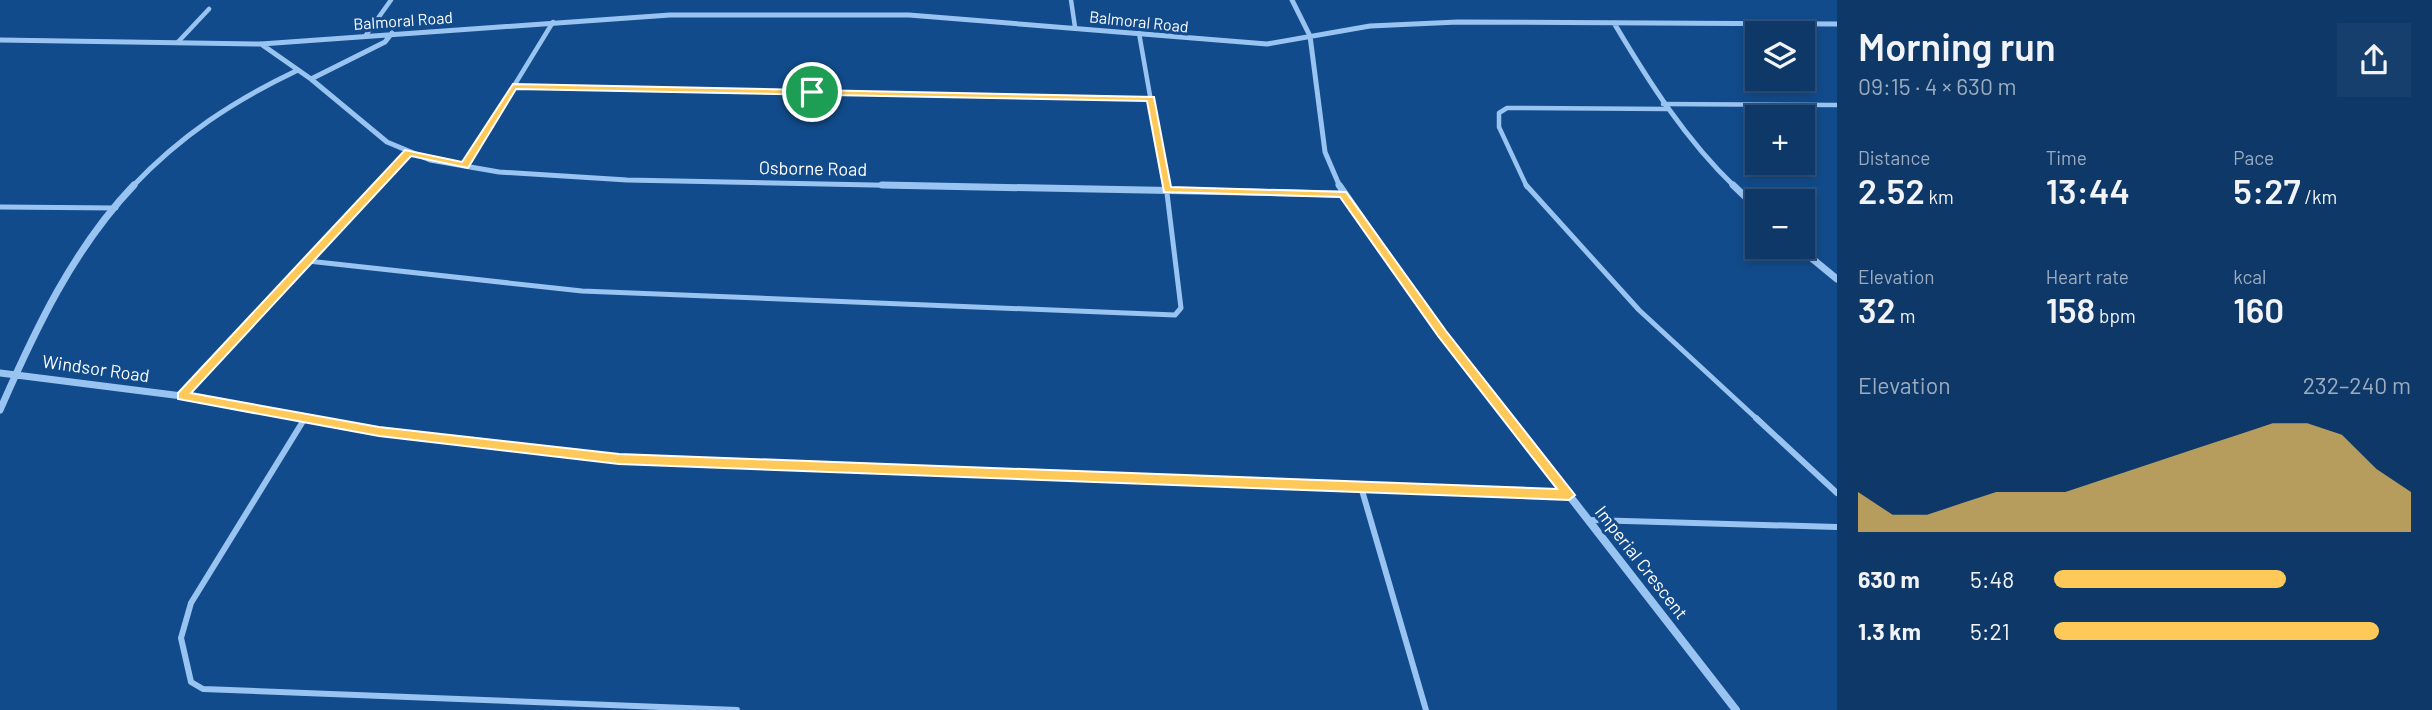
<!DOCTYPE html>
<html lang="en">
<head>
<meta charset="utf-8">
<style>
  :root { --surface:#0e3868; --page:#173f6e; --text:#f1f3f6; --muted:#9bacc0; --line:#2e527c; --accent:#ffc959 }
  body { margin:0; font-family:Barlow,sans-serif; background:var(--page); color:var(--text); height:100vh; display:flex; flex-direction:column; font-size:26px; white-space:nowrap }
  * { box-sizing:border-box; margin:0 }
  p { font-size:23px; color:var(--muted) }
  .icon { flex:none; width:38px; height:38px; fill:none; stroke:currentColor; stroke-width:2; stroke-linecap:round; stroke-linejoin:round }
  .map { position:relative; flex:1; overflow:hidden }
  .panel { display:flex; flex-direction:column; background:var(--surface); width:595px }
  .panel>* { flex:none }
  .fabs { position:absolute; left:1745px; top:21px; display:grid; gap:14px }
  .fabs a { display:grid; place-items:center; width:70px; height:70px; border-radius:0px; background:var(--surface); box-shadow:0 4px 10px #0003,0 0 0 2px var(--line); font-size:35px }
  .pin { position:absolute; display:grid; place-items:center; width:60px; height:60px; color:#fff; margin:-30px; border:4px solid #fff; border-radius:50%; box-shadow:0 2px 7px #0007 }
  .round { display:grid; place-items:center; flex:none; width:74px; height:74px; border-radius:0px; background:var(--page) }
  .headline { display:flex; align-items:center; justify-content:space-between; height:119px; padding:0 21px }
  h1 { font-size:38px; font-weight:600; line-height:52px }
  .metrics { display:grid; grid-template-columns:repeat(3,1fr); gap:10px; height:119px; padding:7px 21px }
  .metrics div { display:grid; align-content:center }
  .metrics b { font-size:35px; font-weight:600 }
  .metrics small { font-size:19px; font-weight:400 }
  .metrics p { font-size:19px }
  .chart { height:196px; padding:14px 21px }
  .chart p { display:flex; justify-content:space-between }
  .chart svg { width:100%; height:126px; margin-top:7px; fill:var(--accent); opacity:.7 }
  ul { padding:0 21px; list-style:none; font-size:23px }
  li { display:grid; grid-template-columns:112px 84px 1fr; align-items:center; height:52px }
  li i { height:18px; border-radius:9px; background:var(--accent) }
  main { display:flex; flex:1; min-height:0 }
  .map>svg:first-child { display:block }
  .lines { fill:none; stroke-linecap:round; stroke-linejoin:round }
  .service-far2 { stroke:#99c4f1; stroke-width:4.5 }
  .service-far1 { stroke:#99c4f1; stroke-width:5 }
  .service { stroke:#99c4f1; stroke-width:6 }
  .minor-far2 { stroke:#99c4f1; stroke-width:5 }
  .minor-far1 { stroke:#99c4f1; stroke-width:7 }
  .minor { stroke:#99c4f1; stroke-width:8 }
  .route { fill:#ffc959; stroke:#fff; stroke-width:2; fill-rule:evenodd }
  .labels { text-anchor:middle; dominant-baseline:central; stroke-width:6; stroke-linejoin:round; paint-order:stroke }
  .far-street-label { font-size:16px; fill:#fff; stroke:#124b8b }
  .street-label { font-size:18px; fill:#fff; stroke:#124b8b }
</style>
</head>
<body>
<main>
<div class="map">
<svg width="1837" height="710" viewBox="0 0 1837 710">
  <rect width="100%" height="100%" fill="#124b8b"/>
  <g class="lines">
    <path class="service-far2" d="M1071,0L1075,27
      M1139,33L1166,187
      M366,35L391,0
      M178,42L209,9
      M513,87L1151,99
      M1663,104L1837,105
      M465,166L553,22
      M377,187L409,152
      M1527,187L1499,127V113L1507,108L1668,109"/>
    <path class="service-far1" d="M1526,185L1639,310L1757,419
      M0,207L116,208
      M308,261L582,291L1175,315L1181,308L1166,185
      M182,396L378,185"/>
    <path class="service" d="M305,418L191,603L181,638L191,682L203,689L737,710
      M1756,418L1837,493
      M1361,487L1426,710
      M1591,520L1837,527"/>
    <path class="minor-far2" d="M1292,0L1310,36L1325,152L1340,187
      M1614,23C1649,82 1685,139 1735,187
      M0,40L261,44L670,15H909L1267,44L1370,26L1458,22L1837,24
      M261,44L311,79L387,142L430,160L499,172L627,180L971,187
      M311,79L385,42L392,33
      M132,187C180,136 233,101 296,71"/>
    <path class="minor-far1" d="M882,185L1343,194
      M1339,185L1442,333L1511,419
      M1733,185L1757,208
      M1798,247L1837,279
      M0,373L182,396L314,419
      M0,410C35,330 73,249 134,185"/>
    <path class="minor" d="M304,418L379,431L619,459L1569,495
      M1509,418L1736,710"/>
  </g>
  <path class="route" d="M513,84L1154,97L1171,187L1346,192L1446,331L1575,495L1569,500L619,464L379,436L178,399V393L405,150L462,162ZM516,89L1147,101L1164,192L1340,197L1438,336L1557,489L619,454L379,427L191,393L411,156L468,168Z"/>
  <g class="labels">
    <g class="far-street-label">
      <text transform="translate(403 20) rotate(-4)">Balmoral Road</text>
      <text transform="translate(1139 21) rotate(6)">Balmoral Road</text>
    </g>
    <g class="street-label">
      <text transform="translate(813 168) rotate(1)">Osborne Road</text>
      <text transform="translate(96 368) rotate(8)">Windsor Road</text>
      <text transform="translate(1642 562) rotate(52)">Imperial Crescent</text>
    </g>
  </g>
</svg>
<div class="fabs">
<a><svg class="icon" aria-label="layers" viewBox="0 0 24 24"><path d="M12 4l9 5-9 5-9-5zM3 14l9 5 9-5"/></svg></a>
<a>+</a>
<a>−</a>
</div>
<div class="pin" style="left:812px;top:92px;background:#1e9e55"><svg class="icon" aria-label="arrive" viewBox="0 0 24 24"><path d="M6 21V4h12l-3 4 3 4H6"/></svg></div>
</div>
<section class="panel">
<div class="headline"><div><h1>Morning run</h1><p>09:15 · 4 × 630 m</p></div><a class="round"><svg class="icon" aria-label="share" viewBox="0 0 24 24"><path d="M12 15V3M7 8l5-5 5 5M5 13v7h14v-7"/></svg></a></div>
<div class="metrics">
<div><p>Distance</p><b>2.52<small> km</small></b></div>
<div><p>Time</p><b>13:44</b></div>
<div><p>Pace</p><b>5:27<small> /km</small></b></div>
</div>
<div class="metrics">
<div><p>Elevation</p><b>32<small> m</small></b></div>
<div><p>Heart rate</p><b>158<small> bpm</small></b></div>
<div><p>kcal</p><b>160</b></div>
</div>
<div class="chart"><p><span>Elevation</span>232–240 m</p>
<svg viewBox="0 0 160 44" preserveAspectRatio="none"><path d="M0 44V30L10 38L20 38L30 34L40 30L50 30L60 30L70 26L80 22L90 18L100 14L110 10L120 6L130 6L140 10L150 22L160 30V44z"/></svg>
</div>
<ul>
<li><b>630 m</b>5:48<i style="width:65%"></i></li>
<li><b>1.3 km</b>5:21<i style="width:91%"></i></li>
</ul>
</section>
</main>
</body>
</html>
